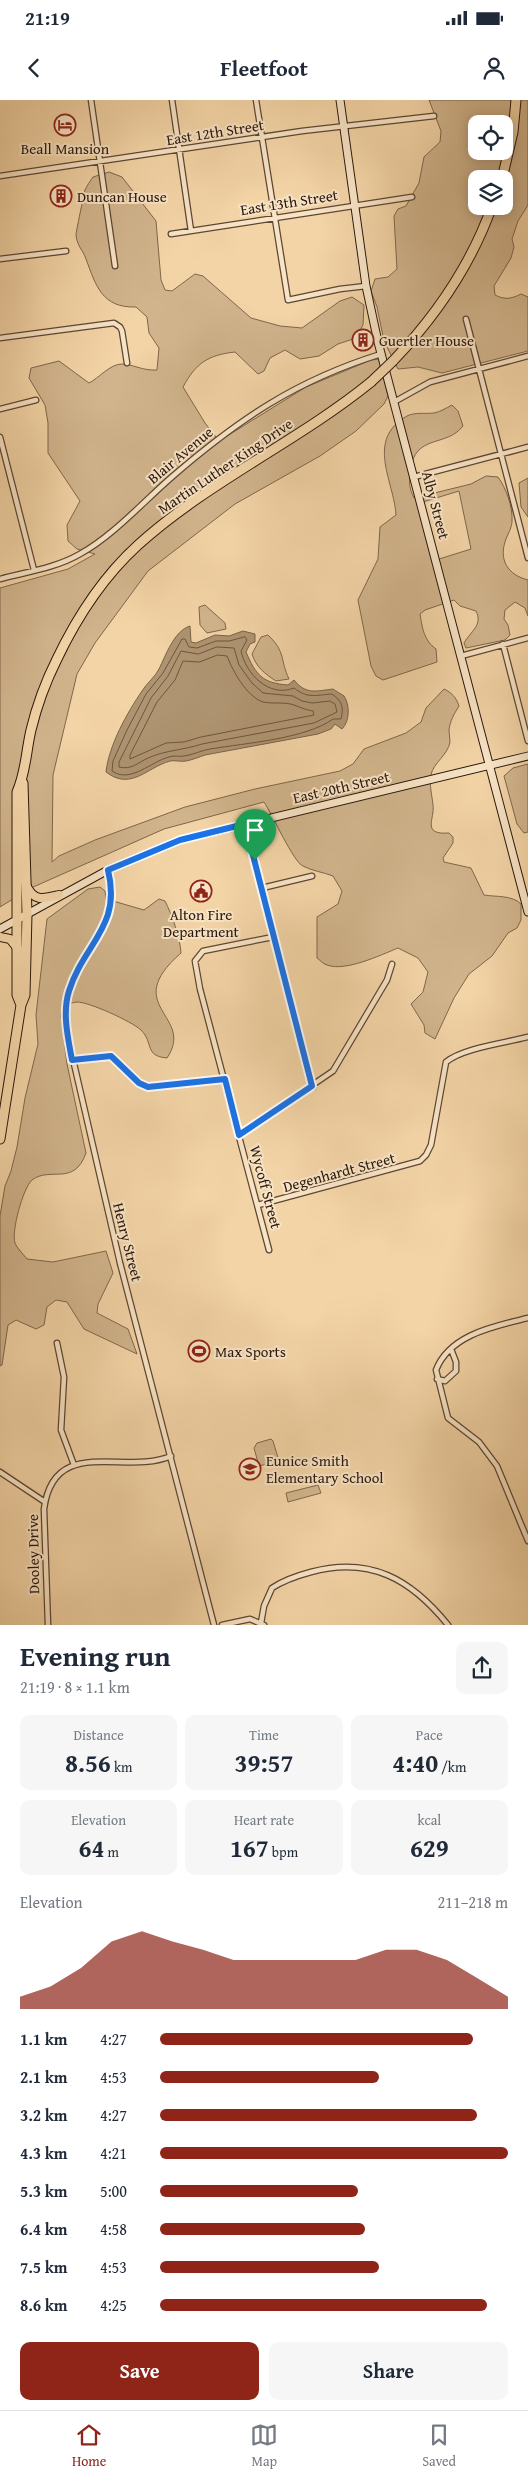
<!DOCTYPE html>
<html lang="en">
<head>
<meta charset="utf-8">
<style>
  :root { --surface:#fff; --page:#f6f6f7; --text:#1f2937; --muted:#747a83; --line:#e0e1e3; --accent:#8f2418 }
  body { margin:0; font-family:"Gentium Book Plus",serif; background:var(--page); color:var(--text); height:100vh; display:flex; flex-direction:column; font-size:19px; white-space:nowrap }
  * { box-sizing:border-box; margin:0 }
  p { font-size:16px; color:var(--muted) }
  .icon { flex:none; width:28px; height:28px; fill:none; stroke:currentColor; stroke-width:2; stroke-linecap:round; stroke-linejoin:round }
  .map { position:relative; height:1525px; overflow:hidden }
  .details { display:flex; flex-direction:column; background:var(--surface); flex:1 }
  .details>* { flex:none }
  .buttons { position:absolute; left:468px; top:15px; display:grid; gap:10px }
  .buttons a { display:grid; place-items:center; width:45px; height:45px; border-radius:10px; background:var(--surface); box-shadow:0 2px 12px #0003; font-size:25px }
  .pin { position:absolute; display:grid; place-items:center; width:42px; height:42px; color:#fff; margin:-51px -21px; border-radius:50% 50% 50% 0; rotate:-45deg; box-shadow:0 0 5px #0007 }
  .pin .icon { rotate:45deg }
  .round { display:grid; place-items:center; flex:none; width:52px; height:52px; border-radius:10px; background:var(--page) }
  .head { display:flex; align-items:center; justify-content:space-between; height:85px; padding:0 20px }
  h1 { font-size:28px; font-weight:700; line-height:38px }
  .figures { display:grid; grid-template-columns:repeat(3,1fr); gap:8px; height:85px; padding:5px 20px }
  .figures div { display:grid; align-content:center; border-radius:10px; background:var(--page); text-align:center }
  .figures b { font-size:25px; font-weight:700 }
  .figures small { font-size:14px; font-weight:400 }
  .figures p { font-size:14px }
  .chart { height:140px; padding:10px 20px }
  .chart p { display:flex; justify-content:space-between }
  .chart svg { width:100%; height:90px; margin-top:5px; fill:var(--accent); opacity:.7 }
  .cta { display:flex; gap:10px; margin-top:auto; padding:10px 20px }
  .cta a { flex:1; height:58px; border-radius:10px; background:var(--accent); color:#fff; font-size:20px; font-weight:700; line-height:58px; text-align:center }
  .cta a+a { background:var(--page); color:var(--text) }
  ul { padding:0 20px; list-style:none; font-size:16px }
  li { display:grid; grid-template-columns:80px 60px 1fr; align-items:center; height:38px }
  li i { height:12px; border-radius:6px; background:var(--accent) }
  .status { display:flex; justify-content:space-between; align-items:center; height:35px; padding:0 25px; background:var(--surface); direction:ltr }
  .status svg { height:14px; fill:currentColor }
  header { display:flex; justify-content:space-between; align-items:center; height:65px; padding:0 20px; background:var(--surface); font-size:22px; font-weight:700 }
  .tab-bar { display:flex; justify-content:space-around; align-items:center; height:70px; border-top:1px solid var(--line); background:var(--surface); font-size:14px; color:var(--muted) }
  .tab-bar a { display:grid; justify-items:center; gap:2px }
  .tab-bar .current { color:var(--accent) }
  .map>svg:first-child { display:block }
  .green { fill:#d1b48c; stroke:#7e664c; fill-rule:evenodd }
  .water { fill:#af9471; stroke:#7a6248 }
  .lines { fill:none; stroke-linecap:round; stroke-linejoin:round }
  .shore { stroke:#6d563e; stroke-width:1 }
  .street-casing { stroke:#5d4632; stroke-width:7 }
  .secondary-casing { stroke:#2b170b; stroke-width:9 }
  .primary-casing { stroke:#2b170b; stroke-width:10 }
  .highway-casing { stroke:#2b170b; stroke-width:11 }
  .street { stroke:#f7e3c5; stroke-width:4.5 }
  .secondary { stroke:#f7e3c5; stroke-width:7 }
  .primary { stroke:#f3d4a6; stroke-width:8 }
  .highway { stroke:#f3d4a6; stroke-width:9 }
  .highway-bridge-casing { stroke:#2b170b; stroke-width:11; stroke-linecap:butt }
  .highway-bridge { stroke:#f3d4a6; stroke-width:9 }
  .route-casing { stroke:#fff; stroke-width:10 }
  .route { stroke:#1a73e8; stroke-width:6 }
  .labels { text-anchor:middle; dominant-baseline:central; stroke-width:4; stroke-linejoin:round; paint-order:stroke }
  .street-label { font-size:15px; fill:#2b170b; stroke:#f7e3c5 }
  .poi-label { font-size:15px; fill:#2b170b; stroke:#f7e3c5; text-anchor:start }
</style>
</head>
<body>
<div class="status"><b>21:19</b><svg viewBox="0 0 49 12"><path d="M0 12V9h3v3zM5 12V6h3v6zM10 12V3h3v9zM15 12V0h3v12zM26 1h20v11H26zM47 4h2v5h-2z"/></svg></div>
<header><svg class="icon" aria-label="back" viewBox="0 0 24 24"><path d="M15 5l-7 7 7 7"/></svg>Fleetfoot<svg class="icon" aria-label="person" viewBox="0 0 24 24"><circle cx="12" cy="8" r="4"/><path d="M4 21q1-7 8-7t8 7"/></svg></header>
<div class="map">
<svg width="528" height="1525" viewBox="0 0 528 1525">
  <rect width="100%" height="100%" fill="#f3d4a6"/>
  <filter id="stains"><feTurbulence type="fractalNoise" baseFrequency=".004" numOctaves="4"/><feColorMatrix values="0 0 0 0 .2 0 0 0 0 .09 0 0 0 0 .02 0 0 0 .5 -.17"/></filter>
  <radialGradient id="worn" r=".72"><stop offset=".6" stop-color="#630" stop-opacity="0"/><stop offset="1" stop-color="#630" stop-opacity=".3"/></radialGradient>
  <path class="green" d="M429,0H528V105L518,121L512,139L514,147L511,158L494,186L495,195C505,200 511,199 521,194L528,197V251L442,273L418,267L398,269L384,241L377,207L371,191L375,179L388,177L397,169L394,116L398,109L406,106L419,83L424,57L440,42L441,31ZM476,24H504V51H476ZM476,79H504V106H476Z
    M109,72L122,77L156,121L161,180L165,190L172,191L195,174L203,176L251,218L280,226L302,228L340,201L352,197L364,205L363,225L356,238L338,244L319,256L300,259L285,250L270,258L264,271L258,274L235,252C208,255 196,263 183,287L205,323L219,341L306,287L371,260L379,259L388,296L384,304L356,331L320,356L235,404L148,471L95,543L77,574L53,675L52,762L59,756L95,740L185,707L255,689L340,671L353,664L364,649L406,633L421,622L426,608L444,589C452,593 456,597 459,606C454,614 450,621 449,630C449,634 450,638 450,642C448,655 433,663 431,675C429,685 432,695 433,705C435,719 421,735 449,733L453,737V743L443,758L444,762L471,768L484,795C496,797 512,795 521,804V820L517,828L508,833L492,856L469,874L454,898L435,939L425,933L424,925L411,904L423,892L428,872L418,858L398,848C381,855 345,872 327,865C323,864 320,860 317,858V817L338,804L342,791L333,776C323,772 312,771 303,766C294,763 272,714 264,702L164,729L31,788L0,807V488L68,469L95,454L77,449L68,441L67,425L80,401L48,353V323L45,305L29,278L31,268L59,261L89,283C99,278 110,264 122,264C132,264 143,271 157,270L159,248L149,233L147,217L136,207C102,208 96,186 86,159C83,150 77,146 76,135C76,132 84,94 85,90C87,86 90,81 93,77Z
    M452,305L458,311L463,326C446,348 415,333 410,371C409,382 409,388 414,398L471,384L486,376L498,377C506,388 513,407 512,421C512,427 508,434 506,439C498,460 508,475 528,480V516L525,508L515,502L505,510L504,519L508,525L510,535L505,540L466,548L464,543C471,531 483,525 476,511L460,506L454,500L425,510L420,514C422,527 424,541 436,549L437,562L383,580L376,576L371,566L358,500L378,459L380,427L396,415C394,381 365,340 407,316C415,312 425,314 434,313C440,312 446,308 452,305ZM459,391L471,449L439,459L423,402Z
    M528,378V417L521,407L519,383Z
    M205,505L225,523L226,529L207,533L200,525L199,507Z
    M268,535C286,552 280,560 289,579L276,581C265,574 256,567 252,554L261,537Z
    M528,664V732L524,733L517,724L504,676L513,668Z
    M100,787L105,791L106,799L144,810L159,799L165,801C172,815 180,837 181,853C119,907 196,915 167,958C144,956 154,943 141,930C131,921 89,902 77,902C73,902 66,905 62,907L61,916L67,964L86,1053C74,1087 50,1066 32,1080C23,1088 11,1132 15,1143C17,1148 23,1154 27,1159L53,1162L106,1151L113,1173L98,1204L97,1213L128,1229L137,1254L84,1229L67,1202L56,1200L47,1207L44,1225L36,1229L16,1220L8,1225L2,1265L0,1266V1116L5,1086L11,1071L17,1047L25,998L38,944L36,915L47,819L88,789Z
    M271,1339L273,1341L279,1361L259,1366L254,1348L257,1343Z
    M318,1385L321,1393L288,1402L286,1393Z"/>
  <path class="water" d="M190,526L191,542L196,543L215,535L229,536L243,531L255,534V542L250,544L246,552C256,575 262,583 288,585L294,580C306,595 316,591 333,589C336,591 341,594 344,596C350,605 350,621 342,629L335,624L331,629L318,634L205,655C199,657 192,660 186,661C181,662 175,660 170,661C146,668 131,691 106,672C109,645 127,613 142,591C147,583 155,577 159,569C166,555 174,531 190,526Z"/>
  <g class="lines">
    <path class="shore" d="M245,537L247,540L241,551C246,574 269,598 294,588C308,599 316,595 332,594C342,601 344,607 341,619H333C305,639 246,643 210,649C202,650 193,655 184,656C179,657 174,655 169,657C152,661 130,684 112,671L113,661L127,630L146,594L163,573L182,539H185L189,547L197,548L216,541H229Z
      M217,547L234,548L239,565L252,583L263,593L293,596L302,601L312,603L330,601L335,604L337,612L314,623L202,644C184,650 166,650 148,658C137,663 132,670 119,667V662L151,598L168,576L181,551L198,554Z
      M218,555L227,556C233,571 246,596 263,602C272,604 282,602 291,604C298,606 305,610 313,611L314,615L201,637L184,642L166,643L130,659V655L157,602L175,580L183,561L199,562Z"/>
    <g class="street-casing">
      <path id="street" d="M91,0L115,166
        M172,0L191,131
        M256,0L288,200L340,189L366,186
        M0,76L302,31L434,16
        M171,134L412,97
        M0,159L66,151
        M466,219L528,458
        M0,238L114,223L120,227L122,231L127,263
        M394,302L430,282L528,256
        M0,309L36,300
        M0,337L34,470
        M414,377L528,347
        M0,479C26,472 56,468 80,454C113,436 144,401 173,376C239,319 297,280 381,254
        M503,544L528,641
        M461,556L528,538
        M245,724L313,987
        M108,770C122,828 83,844 69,891C64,908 66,925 69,942L120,1163L214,1525
        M262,788L312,776
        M72,960L111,956L139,983L147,987L225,979
        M239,1035L333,971L387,880L392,864
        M258,1105L420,1061L426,1055L431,1045L446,962C463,948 505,943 528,937
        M269,1150L200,889L195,861L203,851L273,837
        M528,1218C496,1226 450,1234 436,1270L448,1318L479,1342L497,1366L528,1441
        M57,1243L64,1277L61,1330L74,1365
        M437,1279L445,1281L456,1271V1262L451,1249
        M0,1372L45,1402
        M261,1523L264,1506L272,1488C284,1480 296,1476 311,1472C370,1456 411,1479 448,1525
        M48,1525L44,1409C54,1334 126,1376 171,1356
        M222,1525L250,1519L264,1525"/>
    </g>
    <g class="secondary-casing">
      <path id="secondary" d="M340,0L366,186L378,242L528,812
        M0,829L108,770L180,740L528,656"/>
    </g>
    <g class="primary-casing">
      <path id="primary" d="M26,785C34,802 43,799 59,795
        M0,837L10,839L18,849"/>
    </g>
    <g class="highway-casing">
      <path id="highway" d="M502,79L513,32L516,0
        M393,261C436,216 471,165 492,106
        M21,905L17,895V692C26,672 26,651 31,630C37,605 46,581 57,559C77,517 104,476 138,445C209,381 297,342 371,282
        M0,1039L21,905L25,895L27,814L23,683"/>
    </g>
    <use href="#street" class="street"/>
    <use href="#secondary" class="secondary"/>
    <use href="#primary" class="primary"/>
    <use href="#highway" class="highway"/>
    <g class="highway-bridge-casing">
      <path id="highway-bridge" d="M371,282L393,261"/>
    </g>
    <use href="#highway-bridge" class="highway-bridge"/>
  </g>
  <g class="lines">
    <g class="route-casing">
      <path id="route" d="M245,724L312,986L239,1035L225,979L148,987L139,983L111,956L72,960C68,938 62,913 69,891C84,843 122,827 108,770L180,740Z"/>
    </g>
    <use href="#route" class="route"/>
  </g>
  <defs>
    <g id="hotel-ring" transform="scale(1.125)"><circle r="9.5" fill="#f7e3c5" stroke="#8f2418" stroke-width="1.5"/><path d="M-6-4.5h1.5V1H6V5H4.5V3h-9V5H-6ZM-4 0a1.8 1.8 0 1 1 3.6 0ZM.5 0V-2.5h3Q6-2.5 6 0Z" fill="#8f2418"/></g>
    <g id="building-ring" transform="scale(1.125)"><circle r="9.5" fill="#f7e3c5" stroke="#8f2418" stroke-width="1.5"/><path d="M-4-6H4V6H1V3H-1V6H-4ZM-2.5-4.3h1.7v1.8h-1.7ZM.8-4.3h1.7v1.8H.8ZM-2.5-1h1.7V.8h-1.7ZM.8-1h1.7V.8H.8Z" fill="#8f2418"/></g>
    <g id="civic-ring" transform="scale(1.125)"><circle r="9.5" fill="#f7e3c5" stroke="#8f2418" stroke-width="1.5"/><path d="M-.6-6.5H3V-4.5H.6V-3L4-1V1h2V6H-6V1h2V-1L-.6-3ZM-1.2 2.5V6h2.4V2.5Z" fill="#8f2418"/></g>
    <g id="stadium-ring" transform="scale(1.125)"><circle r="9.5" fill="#f7e3c5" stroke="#8f2418" stroke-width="1.5"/><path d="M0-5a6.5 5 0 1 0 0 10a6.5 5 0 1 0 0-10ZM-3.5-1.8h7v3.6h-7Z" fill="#8f2418"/></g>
    <g id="school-ring" transform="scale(1.125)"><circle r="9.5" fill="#f7e3c5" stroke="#8f2418" stroke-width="1.5"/><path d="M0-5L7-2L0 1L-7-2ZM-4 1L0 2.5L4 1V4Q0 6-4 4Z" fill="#8f2418"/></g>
  </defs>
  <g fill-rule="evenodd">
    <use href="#hotel-ring" x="65" y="25"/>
    <use href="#building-ring" x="61" y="96"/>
    <use href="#building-ring" x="363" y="240"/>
    <use href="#civic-ring" x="201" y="791"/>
    <use href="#stadium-ring" x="199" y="1251"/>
    <use href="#school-ring" x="250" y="1369"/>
  </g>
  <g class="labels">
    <g class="street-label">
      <text transform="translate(215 32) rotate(-9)">East 12th Street</text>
      <text transform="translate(289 102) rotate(-9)">East 13th Street</text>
      <text transform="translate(180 355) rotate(-40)">Blair Avenue</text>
      <text transform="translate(225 366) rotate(-34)">Martin Luther King Drive</text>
      <text transform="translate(436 405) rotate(75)">Alby Street</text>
      <text transform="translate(341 687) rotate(-13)">East 20th Street</text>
      <text transform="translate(339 1072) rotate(-15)">Degenhardt Street</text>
      <text transform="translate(266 1087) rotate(75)">Wycoff Street</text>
      <text transform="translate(128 1142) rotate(76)">Henry Street</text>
      <text transform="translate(33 1454) rotate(-91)">Dooley Drive</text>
    </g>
    <g class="poi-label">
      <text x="65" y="48" text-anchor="middle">Beall Mansion</text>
      <text x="77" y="96">Duncan House</text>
      <text x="379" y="240">Guertler House</text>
      <text x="201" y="814" text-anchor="middle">Alton Fire<tspan x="201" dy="17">Department</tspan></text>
      <text x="215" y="1251">Max Sports</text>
      <text x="266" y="1360">Eunice Smith<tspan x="266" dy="17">Elementary School</tspan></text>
    </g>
  </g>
  <rect width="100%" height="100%" filter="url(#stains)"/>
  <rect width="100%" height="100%" fill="url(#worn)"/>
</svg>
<div class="buttons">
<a><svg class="icon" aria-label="locate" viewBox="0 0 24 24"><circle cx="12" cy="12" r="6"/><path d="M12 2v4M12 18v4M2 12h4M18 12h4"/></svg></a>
<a><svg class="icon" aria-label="layers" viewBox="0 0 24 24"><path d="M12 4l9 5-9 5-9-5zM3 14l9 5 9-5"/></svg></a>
</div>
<div class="pin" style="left:255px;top:760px;background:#1e9e55"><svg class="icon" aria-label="arrive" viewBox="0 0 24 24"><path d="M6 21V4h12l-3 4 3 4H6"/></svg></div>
</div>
<section class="details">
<div class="head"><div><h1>Evening run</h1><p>21:19 · 8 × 1.1 km</p></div><a class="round"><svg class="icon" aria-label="share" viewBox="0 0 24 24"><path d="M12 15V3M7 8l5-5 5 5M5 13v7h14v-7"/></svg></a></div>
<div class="figures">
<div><p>Distance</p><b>8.56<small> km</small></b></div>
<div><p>Time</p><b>39:57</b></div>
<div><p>Pace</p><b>4:40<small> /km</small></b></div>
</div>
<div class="figures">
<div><p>Elevation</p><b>64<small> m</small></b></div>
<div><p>Heart rate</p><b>167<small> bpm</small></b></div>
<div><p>kcal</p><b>629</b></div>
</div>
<div class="chart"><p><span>Elevation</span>211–218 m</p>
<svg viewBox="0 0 160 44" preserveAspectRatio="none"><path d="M0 44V38L10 33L20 24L30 11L40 6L50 11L60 15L70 20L80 20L90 20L100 20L110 20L120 15L130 15L140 20L150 29L160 38V44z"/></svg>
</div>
<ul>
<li><b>1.1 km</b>4:27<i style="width:90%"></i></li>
<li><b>2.1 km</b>4:53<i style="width:63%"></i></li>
<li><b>3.2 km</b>4:27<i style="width:91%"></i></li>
<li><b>4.3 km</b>4:21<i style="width:100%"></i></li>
<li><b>5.3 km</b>5:00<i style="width:57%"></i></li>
<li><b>6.4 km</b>4:58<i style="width:59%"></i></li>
<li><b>7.5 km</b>4:53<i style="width:63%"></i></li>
<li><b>8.6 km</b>4:25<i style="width:94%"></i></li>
</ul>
<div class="cta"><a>Save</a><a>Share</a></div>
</section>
<nav class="tab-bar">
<a class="current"><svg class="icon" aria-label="home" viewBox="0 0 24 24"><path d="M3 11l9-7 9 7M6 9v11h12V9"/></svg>Home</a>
<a><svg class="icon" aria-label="map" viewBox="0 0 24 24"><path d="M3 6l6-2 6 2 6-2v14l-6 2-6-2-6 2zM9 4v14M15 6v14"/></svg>Map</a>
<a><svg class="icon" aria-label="saved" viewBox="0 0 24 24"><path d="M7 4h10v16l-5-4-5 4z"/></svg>Saved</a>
</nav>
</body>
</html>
